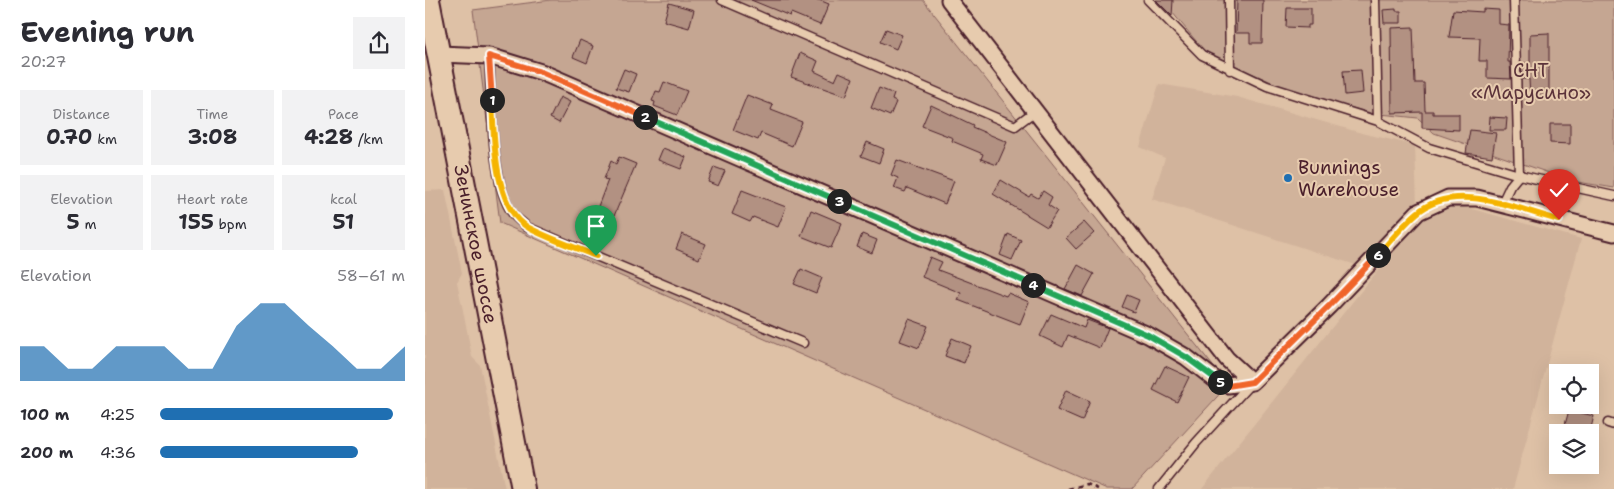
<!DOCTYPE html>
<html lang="en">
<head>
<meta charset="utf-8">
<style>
  :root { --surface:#fff; --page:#f2f2f3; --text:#2b2b33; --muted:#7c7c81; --accent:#1f6fb2 }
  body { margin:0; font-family:"Shantell Sans",sans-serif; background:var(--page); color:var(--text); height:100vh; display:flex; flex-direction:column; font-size:19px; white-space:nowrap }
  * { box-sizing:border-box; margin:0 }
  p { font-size:16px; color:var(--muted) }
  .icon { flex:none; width:28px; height:28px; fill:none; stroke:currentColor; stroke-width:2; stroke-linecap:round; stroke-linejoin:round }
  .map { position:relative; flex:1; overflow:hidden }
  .side { display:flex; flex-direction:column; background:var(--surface); width:425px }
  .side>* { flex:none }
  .fabs { position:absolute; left:1124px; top:364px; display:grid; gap:10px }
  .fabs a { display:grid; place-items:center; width:50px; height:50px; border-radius:0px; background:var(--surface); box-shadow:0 5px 20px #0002; font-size:25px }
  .pin { position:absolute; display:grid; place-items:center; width:42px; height:42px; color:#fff; margin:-51px -21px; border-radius:50% 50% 50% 0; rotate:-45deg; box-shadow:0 0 5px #0007 }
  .pin .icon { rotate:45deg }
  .km { position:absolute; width:25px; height:25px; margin:-12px; border-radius:50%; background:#222; color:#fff; font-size:14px; line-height:25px; text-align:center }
  .round { display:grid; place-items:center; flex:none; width:52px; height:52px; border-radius:0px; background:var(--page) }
  .summary { display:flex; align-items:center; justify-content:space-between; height:85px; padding:0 20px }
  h1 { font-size:28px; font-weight:700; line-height:38px }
  .figures { display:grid; grid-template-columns:repeat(3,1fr); gap:8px; height:85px; padding:5px 20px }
  .figures div { display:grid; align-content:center; border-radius:0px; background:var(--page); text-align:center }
  .figures b { font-size:21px; font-weight:700 }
  .figures small { font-size:14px; font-weight:400 }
  .figures p { font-size:14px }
  .chart { height:140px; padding:10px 20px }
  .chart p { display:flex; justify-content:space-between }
  .chart svg { width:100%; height:90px; margin-top:5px; fill:var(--accent); opacity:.7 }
  ul { padding:0 20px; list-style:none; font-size:16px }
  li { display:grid; grid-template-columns:80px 60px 1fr; align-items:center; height:38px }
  li i { height:12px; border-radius:6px; background:var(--accent) }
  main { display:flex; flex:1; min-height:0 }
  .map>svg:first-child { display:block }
  .built { fill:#d1b39b }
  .green { fill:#c5a692; stroke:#88625e }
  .building { fill:#b29182; stroke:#4a1f2b }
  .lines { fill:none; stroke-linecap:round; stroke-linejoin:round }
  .service-casing { stroke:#4a1f2b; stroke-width:11 }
  .minor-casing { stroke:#4a1f2b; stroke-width:19 }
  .secondary-casing { stroke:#4a1f2b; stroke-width:26 }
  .path { stroke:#4a1f2b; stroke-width:2.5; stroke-dasharray:5 4; stroke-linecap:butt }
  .service { stroke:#e7cbae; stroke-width:8 }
  .minor { stroke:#e7cbae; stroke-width:15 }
  .secondary { stroke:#e7cbae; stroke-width:22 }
  .split-1-casing { stroke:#fff; stroke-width:10 }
  .split-2-casing { stroke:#fff; stroke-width:10 }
  .split-3-casing { stroke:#fff; stroke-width:10 }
  .split-4-casing { stroke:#fff; stroke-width:10 }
  .split-5-casing { stroke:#fff; stroke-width:10 }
  .split-6-casing { stroke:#fff; stroke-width:10 }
  .split-7-casing { stroke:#fff; stroke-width:10 }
  .split-1 { stroke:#f5b400; stroke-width:6 }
  .split-2 { stroke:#f0652b; stroke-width:6 }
  .split-3 { stroke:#22a559; stroke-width:6 }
  .split-4 { stroke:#22a559; stroke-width:6 }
  .split-5 { stroke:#22a559; stroke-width:6 }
  .split-6 { stroke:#f0652b; stroke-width:6 }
  .split-7 { stroke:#f5b400; stroke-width:6 }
  .poi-dot { fill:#1f6fb2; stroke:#e7cbae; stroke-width:2 }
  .labels { text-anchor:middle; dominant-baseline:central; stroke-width:4; stroke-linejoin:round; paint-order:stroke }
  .park-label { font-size:19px; fill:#5c333a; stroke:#e7cbae }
  .poi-label { font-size:19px; fill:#4a1f2b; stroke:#e7cbae; text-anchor:start }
  .street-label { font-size:19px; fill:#4a1f2b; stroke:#e7cbae }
</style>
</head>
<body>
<main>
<section class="side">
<div class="summary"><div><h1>Evening run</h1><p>20:27</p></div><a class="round"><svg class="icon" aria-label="share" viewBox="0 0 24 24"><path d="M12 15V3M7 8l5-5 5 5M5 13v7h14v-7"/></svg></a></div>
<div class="figures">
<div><p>Distance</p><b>0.70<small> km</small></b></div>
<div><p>Time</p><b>3:08</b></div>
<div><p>Pace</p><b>4:28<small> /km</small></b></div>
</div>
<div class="figures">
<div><p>Elevation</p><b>5<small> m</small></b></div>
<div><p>Heart rate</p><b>155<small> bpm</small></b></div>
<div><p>kcal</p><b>51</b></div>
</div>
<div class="chart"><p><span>Elevation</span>58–61 m</p>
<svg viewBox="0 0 160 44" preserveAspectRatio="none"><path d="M0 44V27L10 27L20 38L30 38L40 27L50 27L60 27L70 38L80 38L90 17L100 6L110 6L120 17L130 27L140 38L150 38L160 27V44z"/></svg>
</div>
<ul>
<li><b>100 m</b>4:25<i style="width:95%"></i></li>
<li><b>200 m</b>4:36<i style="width:81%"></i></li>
</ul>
</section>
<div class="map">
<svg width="1189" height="489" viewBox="0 0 1189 489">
  <rect width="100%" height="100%" fill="#dec1a6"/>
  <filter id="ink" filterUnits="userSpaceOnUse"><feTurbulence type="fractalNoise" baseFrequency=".02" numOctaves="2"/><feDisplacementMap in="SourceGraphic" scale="10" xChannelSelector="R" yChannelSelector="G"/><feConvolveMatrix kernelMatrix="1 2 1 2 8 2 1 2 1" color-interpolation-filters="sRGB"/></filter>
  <g filter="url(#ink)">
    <path class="built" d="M734,84L812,97L940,134L990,145L992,207L937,267L727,199L740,158L715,147Z
      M20,190L37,273L32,282L40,320L47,357L55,365L80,489H0V191Z
      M1025,203L1156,239L1088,489H777L999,213Z"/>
    <path class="green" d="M126,0H498L803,385L707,489H682L75,223L48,10Z
      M737,0H1189V188L1147,181L1009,133L993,118L946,113L869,92L781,53Z"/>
    <path class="building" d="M326,0H394L404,4L395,25L366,13L365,16Z
      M731,0H748L747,16Z
      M812,0H838L837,43H825V33H811Z
      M244,3L269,10L264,28L239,21Z
      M862,8H886V25H883V28L861,27Z
      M971,9V11H976V23H959L958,10Z
      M1058,9L1074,10V24L1084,25L1083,62H1085L1086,79L1062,78V61H1054L1055,38L1024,37L1028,10L1058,12Z
      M988,27L990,83H999L1000,111H1008V114H1034V130L997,128V112L967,113L966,28Z
      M461,29L477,35L471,49L455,42Z
      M1124,33V98L1105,99L1104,79H1097L1096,63H1105V34Z
      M155,40L168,46L162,63L148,57Z
      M375,53L393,61L389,71L410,81L414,72L428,78L421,96L366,77Z
      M199,69L211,74L204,92L191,88Z
      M936,70L938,93L920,95L918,71Z
      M239,82L262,91L252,115L229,106L230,102L227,101L231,91L235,92Z
      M454,88L469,94L467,100L471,102L465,116L446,108Z
      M322,95L348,105L346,110L377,122L367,146L336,133L333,140L308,130Z
      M135,97L145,102L134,123L125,118Z
      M506,105L548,125L547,127L582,142L572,165L556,159L558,154L527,141L528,138L497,126Z
      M1065,117L1082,118L1081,130H1064Z
      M1125,124H1145V144L1125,143Z
      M1045,130L1071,133L1067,157L1041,153Z
      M442,142L459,149L454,163L436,156Z
      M238,148L261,157L256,169L233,160Z
      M194,157L211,164L189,216L172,209L183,180L179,179L186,161L191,164Z
      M472,160L529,181L520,204L482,188L480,192L469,188L473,178L466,175Z
      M289,167L300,171L293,186L283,182Z
      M576,180L604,197L606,194L613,198L618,191L627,197L623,205L632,211L622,227L568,194Z
      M317,190L361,207L353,227L328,217L325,222L307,214Z
      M386,210L417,223L406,248L376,236Z
      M659,222L669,233L651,249L641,238Z
      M257,234L281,244L274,259L251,249Z
      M437,234L452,240L447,253L432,247Z
      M583,234L596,240L587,260L575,255Z
      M505,257L517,262L513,270L581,296L583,293L604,302L595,324L533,300L536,293L497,277Z
      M653,265L669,274L657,296L640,289Z
      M376,269L397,278L391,293L369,284Z
      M702,295L714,300L709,312L697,307Z
      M626,314L659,328L662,320L683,328L675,348L643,335L638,347L615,336Z
      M484,319L503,326L494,348L475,341Z
      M527,338L546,346L539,363L520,356Z
      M740,366L764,377L752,402L728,390Z
      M641,390L665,401L657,421L632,410Z
      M1144,410L1169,416L1165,432H1138Z"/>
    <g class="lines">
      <g class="service-casing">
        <path id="service" d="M297,0L590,126L610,111
          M723,0L777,55L842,86L953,121L1004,148L1094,175L1189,196
          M804,0L805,70
          M950,0L953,121
          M64,56C67,96 65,184 88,214C92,219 98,223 102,227L378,343
          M1076,205L1085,186L1094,175L1089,0
          M1183,423L1189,425
          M734,489L771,443L826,383"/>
      </g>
      <g class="minor-casing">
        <path id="minor" d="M524,0L802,359L827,382
          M14,54L64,56L116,72L723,335L761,357L792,381L803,385L827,382L904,306L993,212L1023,198H1052L1189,233"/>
      </g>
      <g class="secondary-casing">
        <path id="secondary" d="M3,0L98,489"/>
      </g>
      <path class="path" d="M643,489L662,484L673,489"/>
      <use href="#service" class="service"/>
      <use href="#minor" class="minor"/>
      <use href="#secondary" class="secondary"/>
    </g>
  </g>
  <g class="lines" filter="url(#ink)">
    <g class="split-1-casing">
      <path id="split-1" d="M67,100C69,136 68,208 104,228C125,239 149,247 171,256"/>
    </g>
    <g class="split-2-casing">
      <path id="split-2" d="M67,100L64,56L116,72L220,117"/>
    </g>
    <g class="split-3-casing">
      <path id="split-3" d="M220,117L414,201"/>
    </g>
    <g class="split-4-casing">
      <path id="split-4" d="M414,201L608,285"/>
    </g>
    <g class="split-5-casing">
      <path id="split-5" d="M608,285L723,335L761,357L795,382"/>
    </g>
    <g class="split-6-casing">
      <path id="split-6" d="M795,382L803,386L827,382L904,306L953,255"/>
    </g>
    <g class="split-7-casing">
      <path id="split-7" d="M953,255C965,241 978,225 992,213C1030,180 1091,209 1134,220"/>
    </g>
    <use href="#split-1" class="split-1"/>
    <use href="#split-2" class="split-2"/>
    <use href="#split-3" class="split-3"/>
    <use href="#split-4" class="split-4"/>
    <use href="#split-5" class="split-5"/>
    <use href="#split-6" class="split-6"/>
    <use href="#split-7" class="split-7"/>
  </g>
  <circle class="poi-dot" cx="863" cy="178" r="5"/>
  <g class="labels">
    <g class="park-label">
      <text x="1106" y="70">СНТ<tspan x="1106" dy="22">«Марусино»</tspan></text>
    </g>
    <g class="poi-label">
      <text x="873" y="167">Bunnings<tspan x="873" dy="22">Warehouse</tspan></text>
    </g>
    <g class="street-label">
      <text transform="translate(51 244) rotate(79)">Зенинское шоссе</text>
    </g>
  </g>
</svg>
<div class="fabs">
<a><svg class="icon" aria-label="locate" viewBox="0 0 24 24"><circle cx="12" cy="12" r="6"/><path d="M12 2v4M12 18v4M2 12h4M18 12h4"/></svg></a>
<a><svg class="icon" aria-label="layers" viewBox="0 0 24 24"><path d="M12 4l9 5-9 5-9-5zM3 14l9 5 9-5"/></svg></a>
</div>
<div class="pin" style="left:171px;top:256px;background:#1e9e55"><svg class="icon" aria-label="arrive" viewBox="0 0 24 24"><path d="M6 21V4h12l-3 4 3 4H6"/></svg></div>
<div class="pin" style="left:1134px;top:220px;background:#d93025"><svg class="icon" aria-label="check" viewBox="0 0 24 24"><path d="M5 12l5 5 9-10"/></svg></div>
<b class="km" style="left:67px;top:100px">1</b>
<b class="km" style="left:220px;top:117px">2</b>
<b class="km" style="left:414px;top:201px">3</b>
<b class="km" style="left:608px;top:285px">4</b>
<b class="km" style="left:795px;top:382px">5</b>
<b class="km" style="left:953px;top:255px">6</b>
</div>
</main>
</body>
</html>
